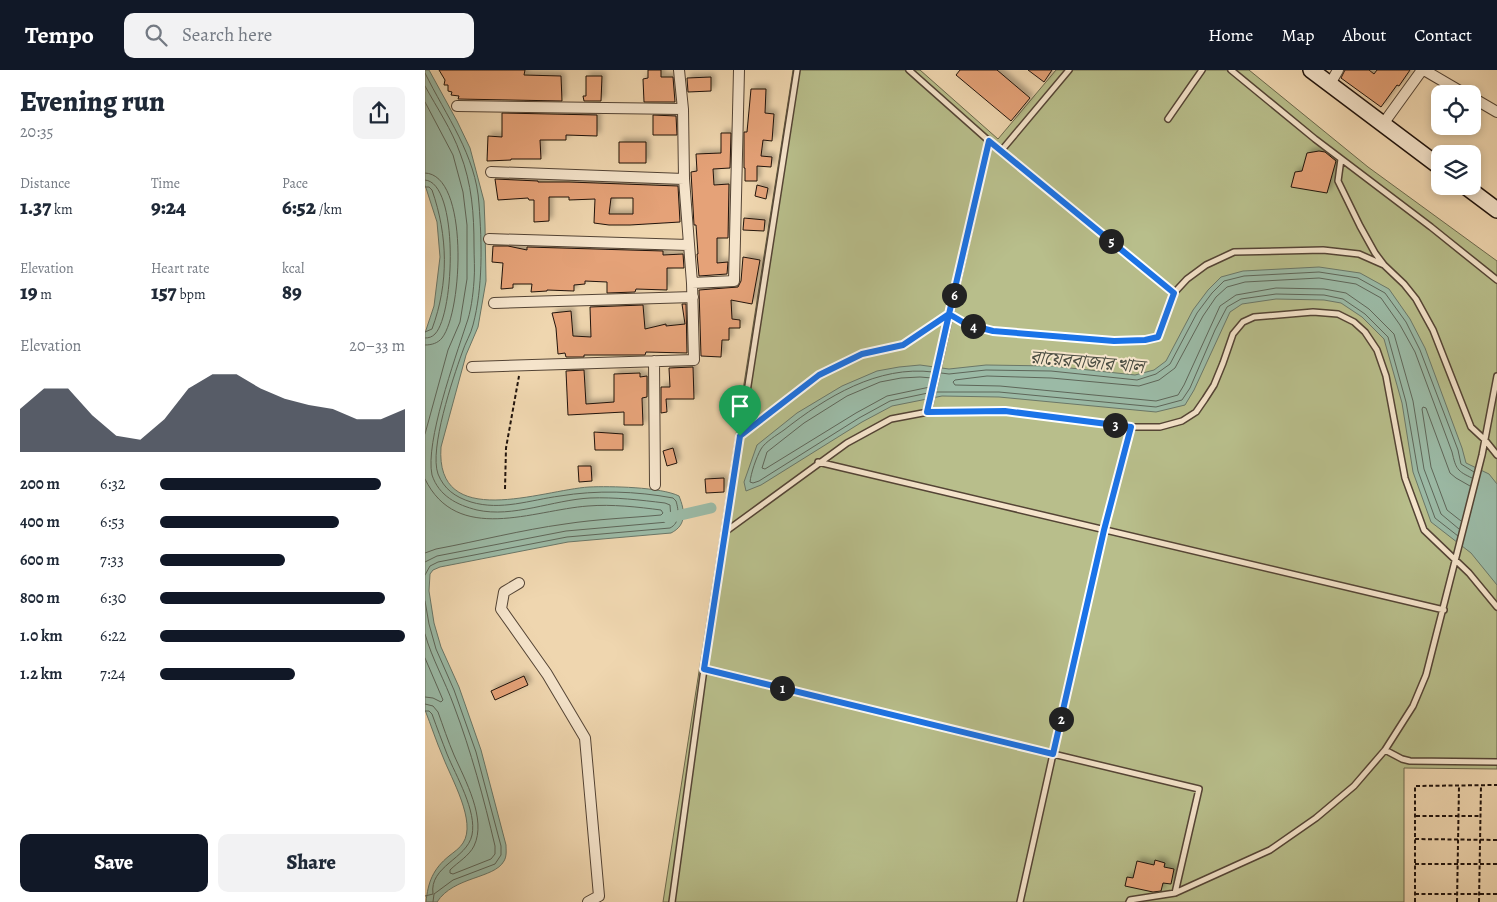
<!DOCTYPE html>
<html lang="en">
<head>
<meta charset="utf-8">
<style>
  :root { --surface:#fff; --page:#f2f2f3; --text:#1f2937; --muted:#747a83; --accent:#111827 }
  body { margin:0; font-family:Alegreya,"Noto Serif Bengali",serif; background:var(--page); color:var(--text); height:100vh; display:flex; flex-direction:column; font-size:19px; white-space:nowrap }
  * { box-sizing:border-box; margin:0 }
  p { font-size:16px; color:var(--muted) }
  .icon { flex:none; width:28px; height:28px; fill:none; stroke:currentColor; stroke-width:2; stroke-linecap:round; stroke-linejoin:round }
  .map { position:relative; flex:1; overflow:hidden }
  .drawer { display:flex; flex-direction:column; background:var(--surface); width:425px }
  .drawer>* { flex:none }
  .tools { position:absolute; left:1006px; top:15px; display:grid; gap:10px }
  .tools a { display:grid; place-items:center; width:50px; height:50px; border-radius:10px; background:var(--surface); box-shadow:0 2px 8px #0003; font-size:25px }
  .pin { position:absolute; display:grid; place-items:center; width:42px; height:42px; color:#fff; margin:-51px -21px; border-radius:50% 50% 50% 0; rotate:-45deg; box-shadow:0 0 5px #0007 }
  .pin .icon { rotate:45deg }
  .km { position:absolute; width:25px; height:25px; margin:-12px; border-radius:50%; background:#222; color:#fff; font-size:14px; line-height:25px; text-align:center }
  .round { display:grid; place-items:center; flex:none; width:52px; height:52px; border-radius:10px; background:var(--page) }
  .headline { display:flex; align-items:center; justify-content:space-between; height:85px; padding:0 20px }
  h1 { font-size:28px; font-weight:800; line-height:38px }
  .figures { display:grid; grid-template-columns:repeat(3,1fr); gap:8px; height:85px; padding:5px 20px }
  .figures div { display:grid; align-content:center }
  .figures b { font-size:21px; font-weight:800 }
  .figures small { font-size:14px; font-weight:400 }
  .figures p { font-size:14px }
  .chart { height:140px; padding:10px 20px }
  .chart p { display:flex; justify-content:space-between }
  .chart svg { width:100%; height:90px; margin-top:5px; fill:var(--accent); opacity:.7 }
  .cta { display:flex; gap:10px; margin-top:auto; padding:10px 20px }
  .cta a { flex:1; height:58px; border-radius:10px; background:var(--accent); color:#fff; font-size:20px; font-weight:800; line-height:58px; text-align:center }
  .cta a+a { background:var(--page); color:var(--text) }
  ul { padding:0 20px; list-style:none; font-size:16px }
  li { display:grid; grid-template-columns:80px 60px 1fr; align-items:center; height:38px }
  li i { height:12px; border-radius:6px; background:var(--accent) }
  header { display:flex; align-items:center; gap:30px; box-sizing:border-box; height:70px; padding:0 25px; background:var(--accent); color:#fff }
  header strong { font-size:24px }
  nav { display:flex; gap:28px; margin-inline-start:auto; font-size:18px }
  .search { width:350px; height:45px; background:var(--page); display:flex; align-items:center; gap:12px; box-sizing:border-box; padding:0 18px; border-radius:10px; color:var(--muted); font-size:19px }
  main { display:flex; flex:1; min-height:0 }
  .map>svg:first-child { display:block }
  .green { fill:#b8be8b; stroke:#6c684c }
  .water { fill:#9bbaa6; stroke:#6a7768 }
  .lines { fill:none; stroke-linecap:round; stroke-linejoin:round }
  .shore { stroke:#5e6659; stroke-width:1 }
  .canal { stroke:#9bbaa6; stroke-width:11 }
  .building { fill:#e5a278; stroke:#20130c; fill-rule:evenodd; filter:url(#shadow) }
  .service-casing { stroke:#544435; stroke-width:8 }
  .minor-casing { stroke:#544435; stroke-width:12 }
  .secondary-casing { stroke:#20130c; stroke-width:18 }
  .path { stroke:#20130c; stroke-width:2; stroke-dasharray:4 2.5; stroke-linecap:butt }
  .service { stroke:#f5e4cb; stroke-width:5 }
  .minor { stroke:#f5e4cb; stroke-width:10 }
  .secondary { stroke:#f5e4cb; stroke-width:15 }
  .route-casing { stroke:#fff; stroke-width:10 }
  .route { stroke:#1a73e8; stroke-width:6 }
  .labels { text-anchor:middle; dominant-baseline:central; stroke-width:4; stroke-linejoin:round; paint-order:stroke }
  .water-label { font-size:19px; font-style:italic; fill:#4b4d42; stroke:#f5e4cb }
</style>
</head>
<body>
<header>
<strong>Tempo</strong>
<div class="search"><svg class="icon" aria-label="search" viewBox="0 0 24 24"><circle cx="10" cy="10" r="6"/><path d="M15 15l6 6"/></svg>Search here</div>
<nav><a>Home</a><a>Map</a><a>About</a><a>Contact</a></nav>
</header>
<main>
<section class="drawer">
<div class="headline"><div><h1>Evening run</h1><p>20:35</p></div><a class="round"><svg class="icon" aria-label="share" viewBox="0 0 24 24"><path d="M12 15V3M7 8l5-5 5 5M5 13v7h14v-7"/></svg></a></div>
<div class="figures">
<div><p>Distance</p><b>1.37<small> km</small></b></div>
<div><p>Time</p><b>9:24</b></div>
<div><p>Pace</p><b>6:52<small> /km</small></b></div>
</div>
<div class="figures">
<div><p>Elevation</p><b>19<small> m</small></b></div>
<div><p>Heart rate</p><b>157<small> bpm</small></b></div>
<div><p>kcal</p><b>89</b></div>
</div>
<div class="chart"><p><span>Elevation</span>20–33 m</p>
<svg viewBox="0 0 160 44" preserveAspectRatio="none"><path d="M0 44V23L10 13L20 13L30 26L40 36L50 38L60 28L70 13L80 6L90 6L100 13L110 18L120 21L130 23L140 28L150 28L160 23V44z"/></svg>
</div>
<ul>
<li><b>200 m</b>6:32<i style="width:90%"></i></li>
<li><b>400 m</b>6:53<i style="width:73%"></i></li>
<li><b>600 m</b>7:33<i style="width:51%"></i></li>
<li><b>800 m</b>6:30<i style="width:92%"></i></li>
<li><b>1.0 km</b>6:22<i style="width:100%"></i></li>
<li><b>1.2 km</b>7:24<i style="width:55%"></i></li>
</ul>
<div class="cta"><a>Save</a><a>Share</a></div>
</section>
<div class="map">
<svg width="1072" height="832" viewBox="0 0 1072 832">
  <defs>
    <filter id="shadow"><feDropShadow dx="3.5" dy="-3.5" stdDeviation="2.5" flood-color="#0004"/></filter>
  </defs>
  <rect width="100%" height="100%" fill="#efd6af"/>
  <filter id="stains"><feTurbulence type="fractalNoise" baseFrequency=".004" numOctaves="4"/><feColorMatrix values="0 0 0 0 .2 0 0 0 0 .09 0 0 0 0 .02 0 0 0 .5 -.17"/></filter>
  <radialGradient id="worn" r=".72"><stop offset=".6" stop-color="#630" stop-opacity="0"/><stop offset="1" stop-color="#630" stop-opacity=".3"/></radialGradient>
  <path class="green" d="M368,0H495L573,69L631,0H824L943,97L1072,191V699L979,698V832H238Z"/>
  <path class="water" d="M0,0H4L32,51L45,78L59,131L60,155L61,211L53,257L41,285L16,377C10,462 117,420 164,417C185,416 236,417 254,426C260,441 262,455 246,463L143,472L15,497L8,500L5,504L4,521L9,553L16,577L34,617L56,680L81,775C81,780 82,786 79,791C69,809 29,806 12,832H1C3,812 8,799 24,786C29,782 35,778 38,773C52,752 26,708 18,687C11,671 6,655 0,640V263L9,236L15,187L12,152L0,115Z
    M894,197L935,203L964,219L985,249L1000,278L1037,378L1041,393L1064,404L1072,414V515L1046,483L1006,452L988,402L977,333L959,269L937,247L916,233L899,230L851,229L817,234L805,242L769,320L760,335L731,342L574,327L517,326L467,336L437,352L336,415L321,421L319,412L332,375L372,343L417,316L452,301L474,297L495,295L524,299L561,295L627,296L710,305L729,300L741,291L768,240L783,220L796,207L818,201Z"/>
  <g class="lines">
    <path class="shore" d="M0,3C21,46 51,85 54,134C57,174 58,217 48,255C46,264 40,273 37,283C28,308 4,379 13,404C19,419 30,427 46,432C76,441 105,430 135,426C171,420 211,421 248,428L251,431C254,441 255,453 245,458L142,467L13,492L5,496L0,505
      M0,16C12,38 27,60 35,83C47,114 49,144 49,176C49,188 50,199 49,211C48,225 46,242 41,255C30,289 0,372 7,405C14,426 32,435 52,440C88,448 128,430 165,428C190,427 215,430 240,433L245,435L246,449L243,452L141,461L12,486L0,492
      M0,32L28,85L38,122L42,155V209L35,252L23,280L0,364
      M0,103C44,104 38,241 17,268C13,273 7,275 0,275
      M0,110C34,112 30,243 10,264C7,267 4,268 0,268
      M0,117H4L7,120C23,166 24,213 7,259L0,262
      M516,303L524,304L561,300L626,301L712,310L731,304L745,294L772,243L787,223L799,211L819,206L894,202L933,208L960,223L981,252L995,280L1033,380L1036,394L1049,402
      M505,317L462,326L431,343L340,399L337,398L342,382L379,353L422,326L455,312L476,308L495,307L507,308
      M511,322H574L731,337L757,330L765,318L790,260L802,237L816,229L851,224L899,225L918,229L940,244L963,267L981,332L993,401L1010,448L1033,466
      M503,323L465,331L434,348L334,411L328,413L325,412C326,403 331,388 336,379C340,372 352,365 359,360C401,327 453,295 508,302
      M0,409C32,475 108,440 163,436C187,434 213,437 236,440L238,443L236,445C204,448 172,449 140,454C96,460 54,471 11,479L0,483
      M1036,451L1022,440L1006,397L997,339L998,337L1001,338L1025,403L1031,408L1045,416
      M1034,459L1016,444L999,399L988,331L969,264L944,239L921,223L899,219L851,218L811,225L795,236L759,315L753,325L731,331L575,316L530,315L528,312L530,310L562,306L626,308L714,316L734,310L750,298L778,246L791,227L802,217L820,212L894,208L931,214L956,228L975,255L990,282L1027,382C1031,399 1032,401 1047,408
      M0,531L4,554L11,579L29,620L51,682L76,776V785L70,794L28,810L9,824L8,832
      M0,564C7,589 20,611 29,636C46,681 59,729 70,776V784L66,789L28,804L25,803V800C33,792 44,786 49,776C62,749 40,710 29,685C23,671 18,656 13,642L8,636L0,634
      M0,588L18,630L16,632L8,628L0,627
      M0,641H4L7,644C12,658 17,671 22,684C31,706 52,741 47,765C42,789 4,796 8,824L0,826"/>
    <path class="canal" d="M243,448L286,438"/>
  </g>
  <path class="building" d="M14,0H100L99,5L136,6L137,31L33,29L34,26L26,25L27,22L23,21V15H19L20,10Z
    M223,0H236V7H248L250,32H219L218,9L223,8Z
    M535,0H572L605,28L586,51L531,5Z
    M603,0H627L619,12Z
    M920,0H944L949,4L952,0H985L974,16L972,15L956,37L916,8Z
    M161,6H177L176,31H159L158,26H161Z
    M286,7V21L263,22L262,8Z
    M326,19H341L340,43L349,44L347,71L338,70L336,86L347,87L346,97L332,96V111H320V98H319V62H322Z
    M77,43L172,45V66L141,65V70H115L116,89H86V90L62,91L63,66L77,67Z
    M228,45L251,46L252,65H228Z
    M296,63H306L305,98L288,99L289,115L304,114L303,168H292V193L303,192L302,204L274,206L272,184H273L271,155H269L266,102L272,101L271,84L296,83Z
    M194,72H221V93H194Z
    M894,81L900,82L911,91L902,123L866,117L870,102L877,101L882,83Z
    M70,109L113,111V112H144L253,116L255,152L205,155H184L169,153L170,129L144,130V127H124V151L109,152V130H104L103,128L73,130ZM186,128H208V144H184Z
    M332,115L343,118L341,129L330,126Z
    M319,148L340,150L339,161L318,160Z
    M68,176H83L102,180V177L238,181V185L258,184L259,198H242V220L211,219L210,222L182,223V212L160,211V214L149,215V221L122,220V221L106,222L107,214H88V218L76,219L78,193L67,192Z
    M318,187L335,190L327,234L306,230L307,249L315,250V258H304V270H297L296,287L276,286L274,220L313,217L316,211Z
    M257,234H261L262,283L221,282L220,285H159V287H141L140,283L133,284L131,258L127,243L146,241L148,266L166,267L165,237L218,235L220,259L241,254V256L260,254Z
    M268,297L269,329H241L242,342L236,343V317H245L244,298Z
    M159,300L161,334L189,332V304L215,303V307L222,306V327L217,328L218,355H199V342L143,345L141,301Z
    M169,362L198,364V380H170Z
    M248,378L252,393L242,396L238,381Z
    M153,396H166L167,411L154,412Z
    M299,408V422L281,423L280,409Z
    M99,606L103,615L70,630L66,621Z
    M730,790L740,793L739,797L749,799L746,814L738,813L736,821L728,822L700,816L702,807L708,808L712,791L729,795Z"/>
  <g class="lines">
    <g class="service-casing">
      <path id="service" d="M484,0L564,71
        M644,0L576,81L749,223
        M806,0L890,69L1006,157L1072,210
        M743,49L777,0
        M916,89L913,111L935,156L950,183L959,195
        M1072,306L1057,385L1001,605L988,636L960,680L977,689L985,691L1072,692
        M503,342L564,71L576,81
        M706,357L679,460L628,684L774,719L750,823L845,780L891,748L929,716L960,680
        M315,366L394,305L437,284L479,275L524,244L541,254L568,261L689,271L720,270L733,267L749,223L762,209L781,195L809,182L898,180L934,184L959,195L979,214L991,229L1008,260L1046,357L1060,370L1072,385
        M393,392L1019,540
        M300,462L422,373L466,349L503,342L580,341L706,357H735L757,351L771,342L780,329L789,315L798,293L808,264L818,252L829,247L888,242L913,244L929,252L940,262L952,280L961,306L980,408L999,460L1044,503L1072,537
        M279,599L628,684L595,832
        M247,832L279,599L372,0
        M704,832L705,830L750,823"/>
    </g>
    <g class="minor-casing">
      <path id="minor" d="M999,0L1040,24
        M905,14L913,0
        M1048,28L1072,42
        M32,36L258,39
        M958,54L997,0
        M66,102L259,109
        M64,169L263,175
        M267,213L309,211L314,0
        M69,233L268,227
        M229,291L230,415
        M47,297L269,290L267,213L259,109L258,39L254,0
        M94,513L79,522L76,539L122,604L160,668L174,826L163,832"/>
    </g>
    <g class="secondary-casing">
      <path id="secondary" d="M886,0L1015,97
        M1040,116L1072,140"/>
    </g>
    <path class="path" d="M80,419L81,378L94,306
      M991,746H1056
      M990,769L1072,770
      M990,794H1072
      M990,824H1072
      M990,832V716L1072,715
      M1032,832L1034,716
      M1054,832L1056,715"/>
    <use href="#service" class="service"/>
    <use href="#minor" class="minor"/>
    <use href="#secondary" class="secondary"/>
  </g>
  <g class="lines">
    <g class="route-casing">
      <path id="route" d="M315,366L279,599L628,684L679,460L706,357L580,341L502,342L524,244L541,254L568,261L689,271L720,270L733,267L749,223L564,71L524,244L478,275L437,284L394,305L315,366"/>
    </g>
    <use href="#route" class="route"/>
  </g>
  <g class="labels">
    <g class="water-label">
      <text transform="translate(662 292) rotate(5)">রায়েরবাজার খাল</text>
    </g>
  </g>
  <rect width="100%" height="100%" filter="url(#stains)"/>
  <rect width="100%" height="100%" fill="url(#worn)"/>
</svg>
<div class="tools">
<a><svg class="icon" aria-label="locate" viewBox="0 0 24 24"><circle cx="12" cy="12" r="6"/><path d="M12 2v4M12 18v4M2 12h4M18 12h4"/></svg></a>
<a><svg class="icon" aria-label="layers" viewBox="0 0 24 24"><path d="M12 4l9 5-9 5-9-5zM3 14l9 5 9-5"/></svg></a>
</div>
<div class="pin" style="left:315px;top:366px;background:#1e9e55"><svg class="icon" aria-label="arrive" viewBox="0 0 24 24"><path d="M6 21V4h12l-3 4 3 4H6"/></svg></div>
<b class="km" style="left:357px;top:618px">1</b>
<b class="km" style="left:636px;top:649px">2</b>
<b class="km" style="left:690px;top:355px">3</b>
<b class="km" style="left:548px;top:256px">4</b>
<b class="km" style="left:686px;top:171px">5</b>
<b class="km" style="left:529px;top:225px">6</b>
</div>
</main>
</body>
</html>
